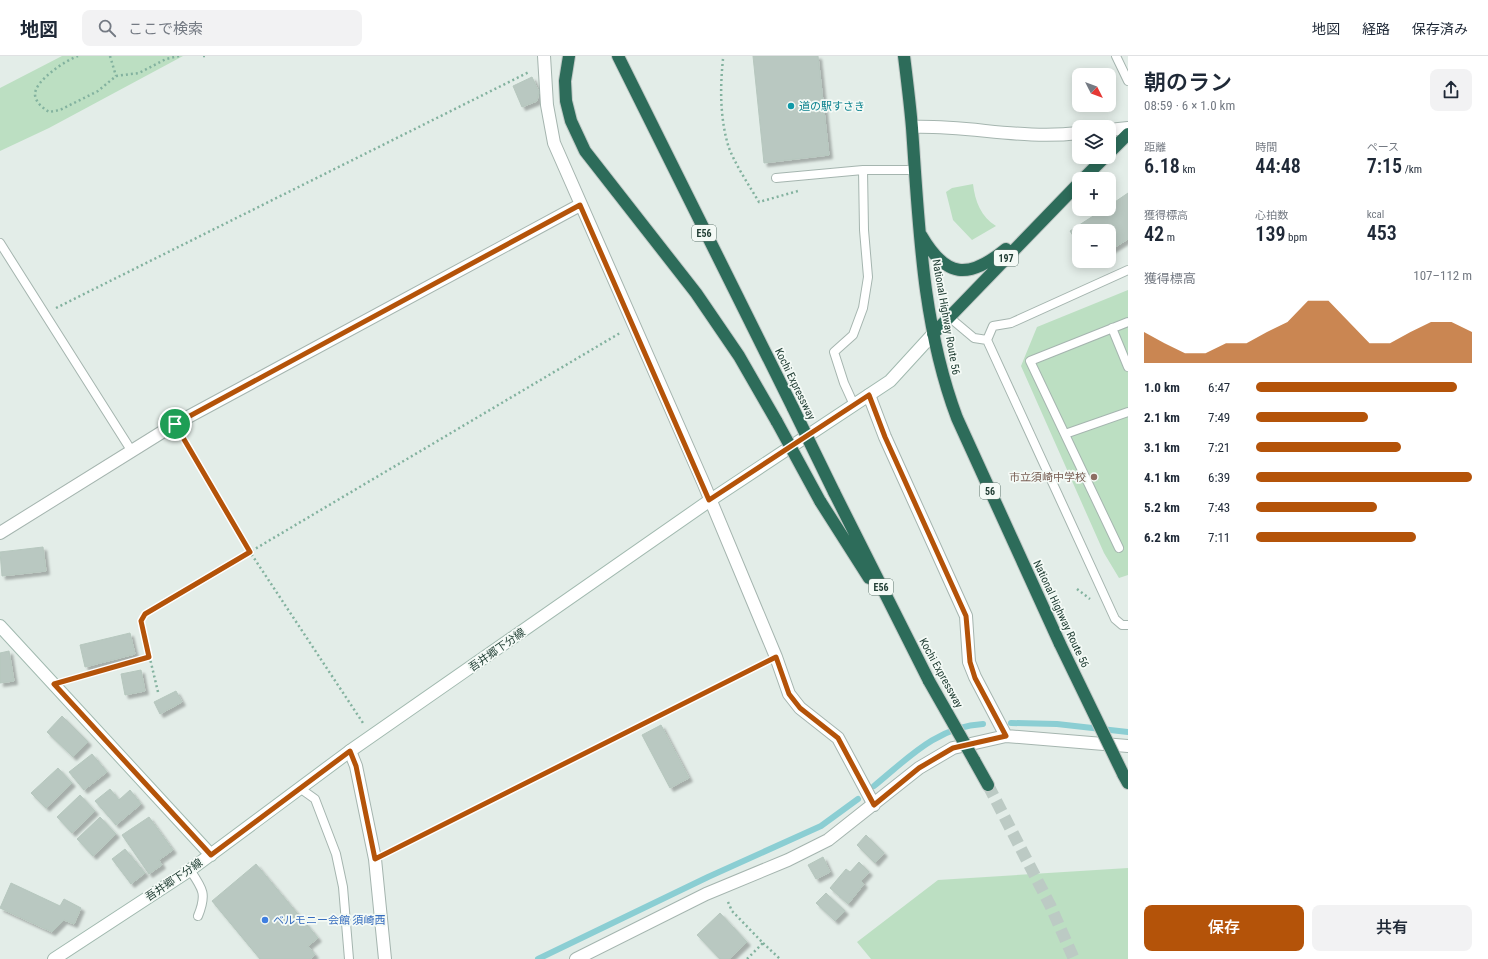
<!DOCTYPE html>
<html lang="ja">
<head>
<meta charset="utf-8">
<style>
  :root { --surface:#fff; --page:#f2f2f3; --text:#1f2937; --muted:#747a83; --line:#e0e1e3; --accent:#b45309 }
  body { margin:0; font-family:"Roboto Condensed","Noto Sans JP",sans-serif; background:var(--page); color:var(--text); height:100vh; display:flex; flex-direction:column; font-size:15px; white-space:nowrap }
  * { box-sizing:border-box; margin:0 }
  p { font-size:13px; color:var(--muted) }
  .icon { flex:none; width:22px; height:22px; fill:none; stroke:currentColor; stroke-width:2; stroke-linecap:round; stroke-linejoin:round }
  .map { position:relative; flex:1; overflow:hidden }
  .side { display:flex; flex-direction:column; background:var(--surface); width:360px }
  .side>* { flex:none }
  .needle { width:26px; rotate:132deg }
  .buttons { position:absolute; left:1072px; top:12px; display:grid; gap:8px }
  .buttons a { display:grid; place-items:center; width:44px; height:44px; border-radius:8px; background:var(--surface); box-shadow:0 2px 10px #0003; font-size:20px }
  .pin { position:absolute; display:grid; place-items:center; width:34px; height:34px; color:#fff; margin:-17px; border:2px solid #fff; border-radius:50%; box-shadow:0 1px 4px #0007 }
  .round { display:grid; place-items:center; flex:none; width:42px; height:42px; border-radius:8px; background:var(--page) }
  .overview { display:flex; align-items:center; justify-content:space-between; height:68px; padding:0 16px }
  h1 { font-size:22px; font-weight:600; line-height:30px }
  .figures { display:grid; grid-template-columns:repeat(3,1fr); gap:6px; height:68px; padding:4px 16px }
  .figures div { display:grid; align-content:center }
  .figures b { font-size:20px; font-weight:600 }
  .figures small { font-size:11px; font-weight:400 }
  .figures p { font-size:11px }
  .chart { height:112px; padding:8px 16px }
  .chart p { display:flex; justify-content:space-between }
  .chart svg { width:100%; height:72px; margin-top:4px; fill:var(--accent); opacity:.7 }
  .action { display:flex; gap:8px; margin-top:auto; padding:8px 16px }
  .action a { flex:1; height:46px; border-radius:8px; background:var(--accent); color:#fff; font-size:16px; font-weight:600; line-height:46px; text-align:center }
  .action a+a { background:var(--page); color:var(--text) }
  ul { padding:0 16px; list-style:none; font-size:13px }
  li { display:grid; grid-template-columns:64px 48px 1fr; align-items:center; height:30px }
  li i { height:10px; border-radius:5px; background:var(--accent) }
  header { display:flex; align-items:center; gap:24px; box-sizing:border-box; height:56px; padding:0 20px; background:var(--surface); border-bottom:1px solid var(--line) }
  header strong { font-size:19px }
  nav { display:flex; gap:22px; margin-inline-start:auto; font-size:14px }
  .search { width:280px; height:36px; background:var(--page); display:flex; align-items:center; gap:10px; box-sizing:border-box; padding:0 14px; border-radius:8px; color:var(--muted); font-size:15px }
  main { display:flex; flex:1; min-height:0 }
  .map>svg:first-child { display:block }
  .green { fill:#bcdfc2 }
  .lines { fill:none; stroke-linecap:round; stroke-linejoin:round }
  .stream { stroke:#8bced3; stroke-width:6 }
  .building { fill:#b9c8c1; stroke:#b6c7be; filter:url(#shadow) }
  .highway-tunnel { stroke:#bccac4; stroke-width:12; stroke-dasharray:12 6; stroke-linecap:butt }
  .lane-casing { stroke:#a5b5af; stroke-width:10 }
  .street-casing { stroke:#a5b5af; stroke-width:14 }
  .secondary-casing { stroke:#a1b9af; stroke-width:14 }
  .highway-casing { stroke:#c1c9c6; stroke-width:14 }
  .path { stroke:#83b29f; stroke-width:2.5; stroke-dasharray:2 3; stroke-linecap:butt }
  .lane { stroke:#fff; stroke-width:8 }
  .street { stroke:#fff; stroke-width:12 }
  .secondary { stroke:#fff; stroke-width:12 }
  .highway { stroke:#2d6c5a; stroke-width:12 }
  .highway-bridge-casing { stroke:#c1c9c6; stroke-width:14; stroke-linecap:butt }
  .highway-bridge { stroke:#2d6c5a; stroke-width:12 }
  .route-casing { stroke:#fff; stroke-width:8 }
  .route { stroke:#b45309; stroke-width:5 }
  .culture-dot { fill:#0f9aa8; stroke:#f4faf6; stroke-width:1.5 }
  .education-dot { fill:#8d6e63; stroke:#f4faf6; stroke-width:1.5 }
  .shop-dot { fill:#3f7fe0; stroke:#f4faf6; stroke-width:1.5 }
  .labels { text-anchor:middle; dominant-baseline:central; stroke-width:3.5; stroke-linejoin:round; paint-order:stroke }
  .shield { fill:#f4faf6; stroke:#61776f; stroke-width:1 }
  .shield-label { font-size:10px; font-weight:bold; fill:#223f35 }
  .culture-label { font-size:11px; fill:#0d838f; stroke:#f4faf6; text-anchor:start }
  .street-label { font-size:11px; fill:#223f35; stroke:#f4faf6 }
  .education-label { font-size:11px; fill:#785e54; stroke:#f4faf6; text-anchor:end }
  .shop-label { font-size:11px; fill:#366cbe; stroke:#f4faf6; text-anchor:start }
</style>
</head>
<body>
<header>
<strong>地図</strong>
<div class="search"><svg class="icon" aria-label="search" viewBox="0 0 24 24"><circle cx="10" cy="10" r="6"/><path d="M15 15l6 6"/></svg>ここで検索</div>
<nav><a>地図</a><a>経路</a><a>保存済み</a></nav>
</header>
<main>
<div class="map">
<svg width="1128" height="903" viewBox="0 0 1128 903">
  <defs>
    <filter id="shadow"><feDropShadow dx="3.5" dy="3.5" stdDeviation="1" flood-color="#0004"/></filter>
  </defs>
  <rect width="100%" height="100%" fill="#e3ede8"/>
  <path class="green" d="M62,0H183L49,72L0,95V32Z
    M973,128C975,145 981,161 996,170L972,184L953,164L946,136L952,132Z
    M1128,234V519L1119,522L1104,497L1021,310L1037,271Z
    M1128,812V903H871L857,886L938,824Z"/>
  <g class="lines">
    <path class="stream" d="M1011,667L1057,668L1128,676
      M874,730C907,703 938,670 983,668
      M538,903L708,821L821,770L858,743"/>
  </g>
  <path class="building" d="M753,0H818L829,99L764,107Z
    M532,21L539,36L537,45L522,51L513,30Z
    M1128,137V183L1109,195V175H1079V189L1070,175L1104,153H1109V150Z
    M43,491L46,515L2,520L0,496Z
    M130,577L135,598L85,611L80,589Z
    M9,595L14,625L0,627V597Z
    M141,614L145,635L125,639L121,618Z
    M176,635L182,646L160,658L154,646Z
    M62,660L88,686L73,701L47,676Z
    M661,669L689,722L670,732L642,679Z
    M92,698L107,716L84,734L69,716Z
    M58,712L72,727L46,752L31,737Z
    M110,733L119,744L130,734L141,748L116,769L95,745Z
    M80,739L95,755L72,777L57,761Z
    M100,761L116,778L93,800L77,783Z
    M149,761L173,794L159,804L162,809L149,818L122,779Z
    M866,779L884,797L875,807L857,789Z
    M125,793L145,817L131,828L112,803Z
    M823,801L830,816L816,823L808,809Z
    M859,806L869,816L861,825L864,828L848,848L830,832L846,813L850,816Z
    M256,808L318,882L308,890L315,899L310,903H260L212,845Z
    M11,827L60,850L64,843L81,852L74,868L64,864L52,876L0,852Z
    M826,837L845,855L835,865L816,847Z
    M720,857L747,886L729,903H720L697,879Z"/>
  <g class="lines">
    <path class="highway-tunnel" d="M988,729L1050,849L1074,903"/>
    <g class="lane-casing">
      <path id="lane" d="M1116,0L1128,25
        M776,122L863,114H914
        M0,187L131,394
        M949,261L974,282L987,284L1115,563L1122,569H1128
        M1112,272L1128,311
        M987,284L993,270L1011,267L1128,214
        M854,349L844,327L834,296L853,279L863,252L868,221L864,174L863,114
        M1065,378L1128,356
        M1119,492L1030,305L1128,266
        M301,733L315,743L336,798L343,831L349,903
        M190,814C203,833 207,838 198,860"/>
    </g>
    <g class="street-casing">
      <path id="street" d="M544,0L547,49L554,87L703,426L776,601L789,638L800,652L838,682L874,749
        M912,71C969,69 1022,84 1079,77
        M1109,74L1128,72
        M869,339L885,381L966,560L969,606L975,621L1006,680
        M0,477L175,368L580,149
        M350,695L356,710L375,803L385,903
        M576,903L706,838L788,804L828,784L919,712L953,692L1006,680L1128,690"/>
    </g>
    <g class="secondary-casing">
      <path id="secondary" d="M0,570L211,799
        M54,903L190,814L350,695L709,445L890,325L933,278"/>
    </g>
    <g class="highway-casing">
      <path id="highway" d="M569,0L565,25L566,45L571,65L585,95L696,237L739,300L777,366
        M618,0L793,352
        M904,0C907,24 910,48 912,72C919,170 922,269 957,362L1060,588
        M1109,97L1128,78
        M1083,123L1105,101
        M921,179C946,222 968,224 1006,193
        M933,278L1079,127
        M834,436L929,625
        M820,445L869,522
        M974,704L988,729
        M1123,718L1128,727"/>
    </g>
    <path class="path" d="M78,0C66,4 34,25 35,39C36,47 43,52 49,56L60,54L98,35L116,20L139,17L166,3L179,0
      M110,0L116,20
      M203,0H205
      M723,3C720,32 720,61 728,89C733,105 750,131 759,146L798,135
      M56,252L529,16
      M183,382L250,496L363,667
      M1077,533L1090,543
      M71,624L149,601
      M158,636L141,565L145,558L620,277
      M388,796L763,608
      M728,846L732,855L763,887L747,903
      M763,887L780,903"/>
    <use href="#lane" class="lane"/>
    <use href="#street" class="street"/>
    <use href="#secondary" class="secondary"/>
    <use href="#highway" class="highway"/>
    <g class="highway-bridge-casing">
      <path id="highway-bridge" d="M793,352L834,436
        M777,366L820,445
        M1060,588L1123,718
        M929,625L974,704"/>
    </g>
    <use href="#highway-bridge" class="highway-bridge"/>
  </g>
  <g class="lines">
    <g class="route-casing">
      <path id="route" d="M580,149L709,444L869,339L885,381L966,560L970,606L975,622L1006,680L953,692L919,712L874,749L838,682L800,652L789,638L776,601L375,803L356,710L350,695L211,799L54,628L149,601L141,565L145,558L250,496L175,368Z"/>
    </g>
    <use href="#route" class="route"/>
  </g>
  <circle class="culture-dot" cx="791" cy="50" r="4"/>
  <circle class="education-dot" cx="1094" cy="421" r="4"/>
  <circle class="shop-dot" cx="265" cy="864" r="4"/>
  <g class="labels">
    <g class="shield">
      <rect x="692" y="169" width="24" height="16" rx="3"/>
      <rect x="994" y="194" width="24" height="16" rx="3"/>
      <rect x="980" y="427" width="20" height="16" rx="3"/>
      <rect x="869" y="523" width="24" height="16" rx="3"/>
    </g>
    <g class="shield-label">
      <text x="704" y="177">E56</text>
      <text x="1006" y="202">197</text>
      <text x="990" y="435">56</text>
      <text x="881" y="531">E56</text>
    </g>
    <g class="culture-label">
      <text x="799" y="50">道の駅すさき</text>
    </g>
    <g class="street-label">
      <text transform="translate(946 261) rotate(80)">National Highway Route 56</text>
      <text transform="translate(795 328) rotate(64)">Kochi Expressway</text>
      <text transform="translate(1061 558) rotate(65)">National Highway Route 56</text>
      <text transform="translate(497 594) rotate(-35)">吾井郷下分線</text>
      <text transform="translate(941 617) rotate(61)">Kochi Expressway</text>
      <text transform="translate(174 824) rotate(-34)">吾井郷下分線</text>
    </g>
    <g class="education-label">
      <text x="1086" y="421">市立須崎中学校</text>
    </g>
    <g class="shop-label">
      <text x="273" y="864">ベルモニー会館 須崎西</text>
    </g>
  </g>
</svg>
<div class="buttons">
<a><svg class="needle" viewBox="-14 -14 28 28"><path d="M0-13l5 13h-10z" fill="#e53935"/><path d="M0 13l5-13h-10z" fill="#747a83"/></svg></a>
<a><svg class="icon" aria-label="layers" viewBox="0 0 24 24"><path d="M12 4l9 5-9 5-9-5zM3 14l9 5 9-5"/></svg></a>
<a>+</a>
<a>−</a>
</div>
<div class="pin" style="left:175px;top:368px;background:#1e9e55"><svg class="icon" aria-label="arrive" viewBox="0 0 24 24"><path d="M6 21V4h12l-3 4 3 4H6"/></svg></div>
</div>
<section class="side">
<div class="overview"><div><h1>朝のラン</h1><p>08:59 · 6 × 1.0 km</p></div><a class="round"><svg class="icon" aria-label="share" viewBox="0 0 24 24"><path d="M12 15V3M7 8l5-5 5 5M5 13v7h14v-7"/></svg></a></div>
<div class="figures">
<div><p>距離</p><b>6.18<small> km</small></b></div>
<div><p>時間</p><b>44:48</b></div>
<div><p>ペース</p><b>7:15<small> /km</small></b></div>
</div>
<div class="figures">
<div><p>獲得標高</p><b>42<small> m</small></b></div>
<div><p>心拍数</p><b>139<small> bpm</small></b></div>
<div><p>kcal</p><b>453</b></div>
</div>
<div class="chart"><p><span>獲得標高</span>107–112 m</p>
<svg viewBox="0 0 160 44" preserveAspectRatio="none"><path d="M0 44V25L10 32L20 38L30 38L40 32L50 32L60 25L70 19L80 6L90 6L100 19L110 32L120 32L130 25L140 19L150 19L160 25V44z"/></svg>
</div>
<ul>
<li><b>1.0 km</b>6:47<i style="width:93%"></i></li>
<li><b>2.1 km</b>7:49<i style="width:52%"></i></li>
<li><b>3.1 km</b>7:21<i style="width:67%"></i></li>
<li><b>4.1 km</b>6:39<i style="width:100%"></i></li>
<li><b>5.2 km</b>7:43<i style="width:56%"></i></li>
<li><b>6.2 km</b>7:11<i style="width:74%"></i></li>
</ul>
<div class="action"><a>保存</a><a>共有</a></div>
</section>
</main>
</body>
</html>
